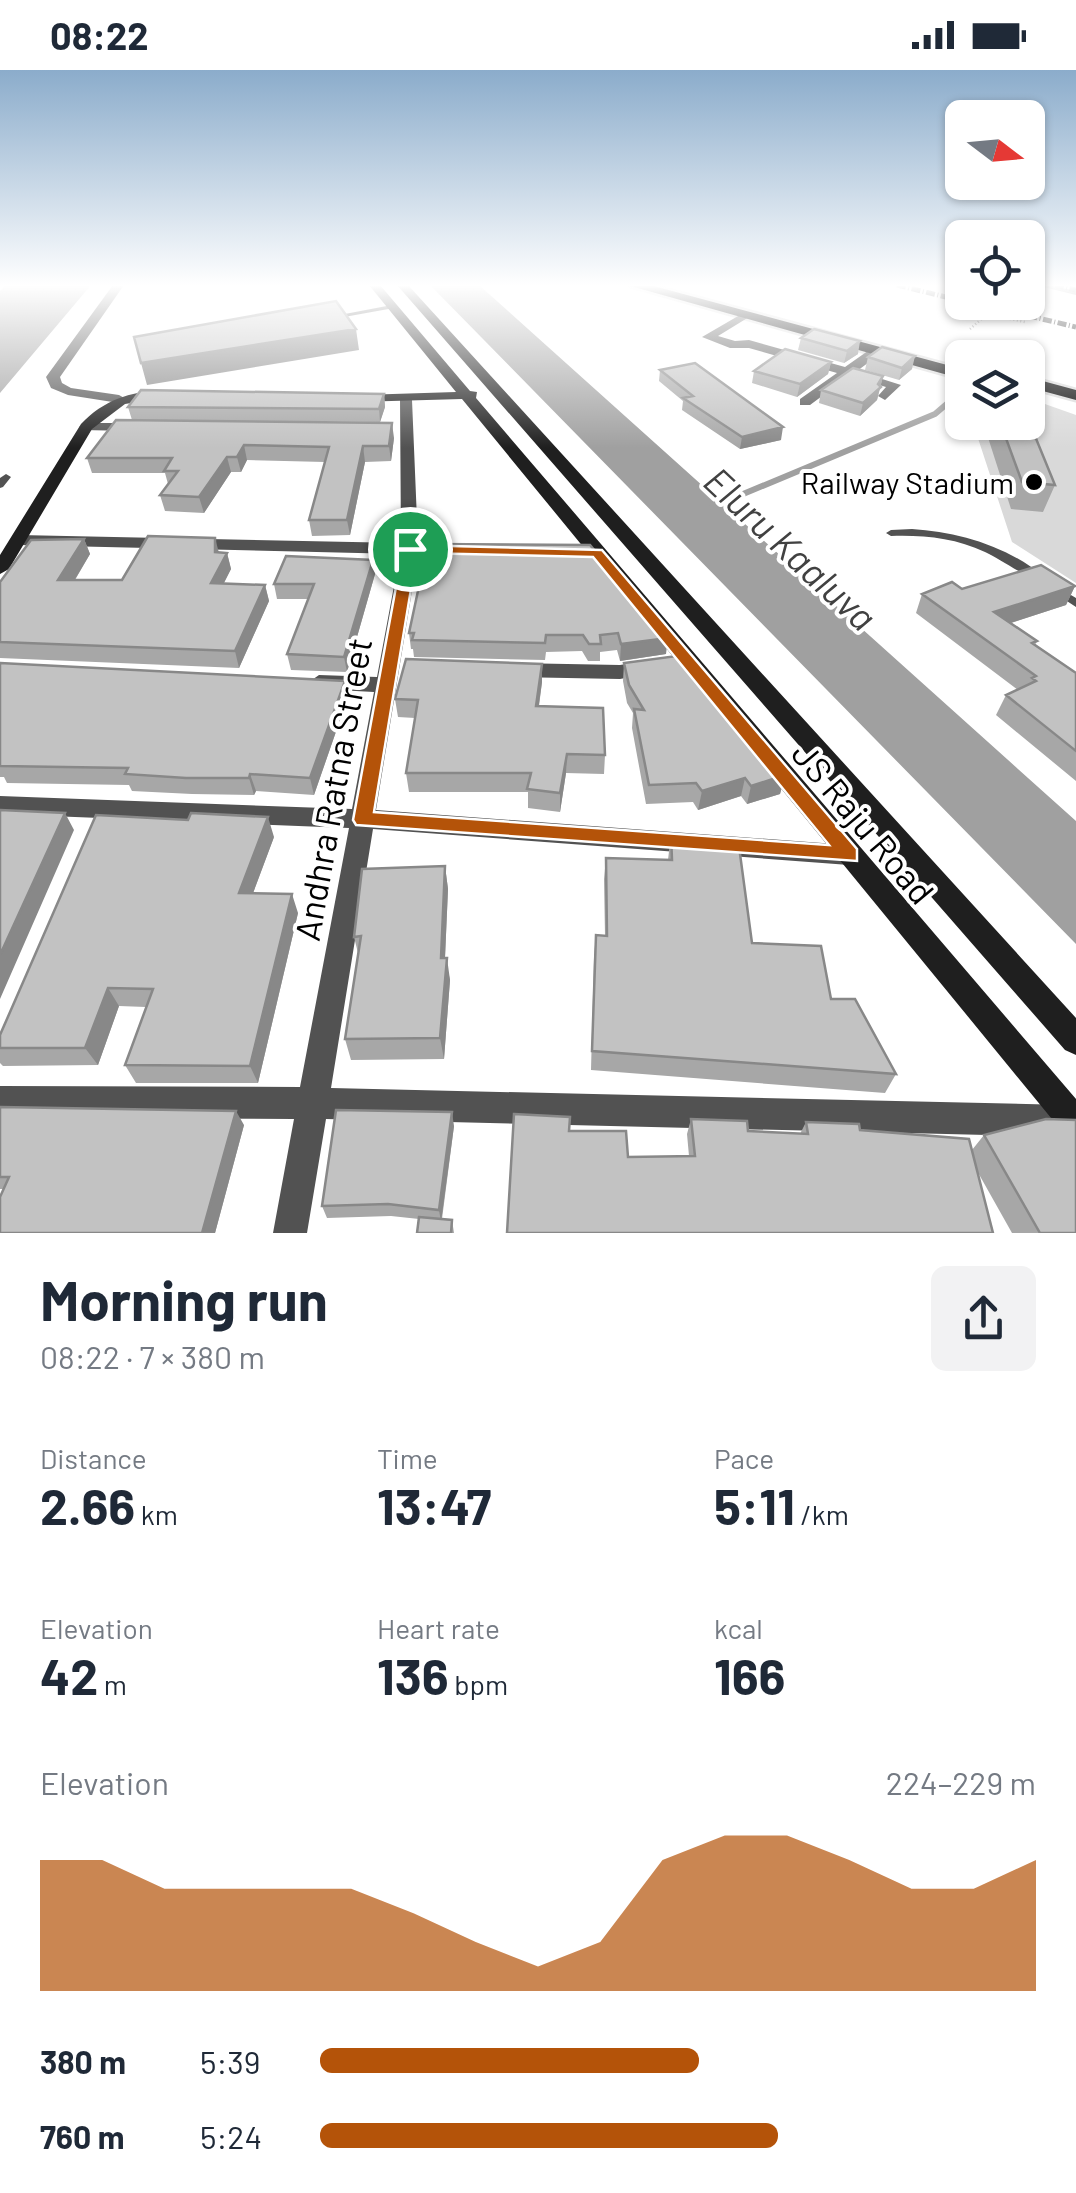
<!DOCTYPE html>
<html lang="en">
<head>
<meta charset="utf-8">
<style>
  :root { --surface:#fff; --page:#f2f2f3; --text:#1f2937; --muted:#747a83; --accent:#b45309 }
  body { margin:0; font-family:Barlow,sans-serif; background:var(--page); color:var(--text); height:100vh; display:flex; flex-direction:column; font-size:38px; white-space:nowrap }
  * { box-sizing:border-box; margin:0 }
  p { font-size:32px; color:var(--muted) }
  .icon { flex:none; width:55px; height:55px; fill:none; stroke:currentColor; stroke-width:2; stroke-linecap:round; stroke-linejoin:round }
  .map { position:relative; height:1163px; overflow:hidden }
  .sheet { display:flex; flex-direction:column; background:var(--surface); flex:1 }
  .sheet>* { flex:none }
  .needle { width:65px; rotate:106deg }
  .tools { position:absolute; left:945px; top:30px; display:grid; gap:20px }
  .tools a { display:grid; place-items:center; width:100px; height:100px; border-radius:15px; background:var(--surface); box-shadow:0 2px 8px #0004; font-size:50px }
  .pin { position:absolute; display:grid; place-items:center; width:85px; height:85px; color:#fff; margin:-42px; border:5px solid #fff; border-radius:50%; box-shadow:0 2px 10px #0007 }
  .round { display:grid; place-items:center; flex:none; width:105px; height:105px; border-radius:15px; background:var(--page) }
  .summary { display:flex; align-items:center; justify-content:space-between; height:170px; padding:0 40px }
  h1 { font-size:55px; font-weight:700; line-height:75px }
  .stats { display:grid; grid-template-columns:repeat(3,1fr); gap:15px; height:170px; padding:10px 40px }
  .stats div { display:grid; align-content:center }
  .stats b { font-size:50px; font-weight:700 }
  .stats small { font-size:28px; font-weight:400 }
  .stats p { font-size:28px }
  .chart { height:280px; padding:20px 40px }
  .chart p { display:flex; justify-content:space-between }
  .chart svg { width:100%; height:180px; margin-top:10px; fill:var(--accent); opacity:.7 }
  ul { padding:0 40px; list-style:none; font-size:32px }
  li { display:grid; grid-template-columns:160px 120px 1fr; align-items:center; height:75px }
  li i { height:25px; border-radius:12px; background:var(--accent) }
  .status { display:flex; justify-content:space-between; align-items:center; height:70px; padding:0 50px; background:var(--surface); direction:ltr }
  .status svg { height:28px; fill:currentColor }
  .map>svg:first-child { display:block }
  .green { fill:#d9d9d9 }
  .water { fill:#a0a0a0 }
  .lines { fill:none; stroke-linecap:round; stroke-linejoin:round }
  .stream-far1 { stroke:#a0a0a0; stroke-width:5 }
  .stream { stroke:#a0a0a0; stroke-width:6 }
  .primary-casing { stroke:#dbdbdb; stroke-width:5 }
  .path { stroke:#747474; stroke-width:2.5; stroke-dasharray:1 2.5; stroke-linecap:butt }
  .lane { fill:#525252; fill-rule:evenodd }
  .street { fill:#525252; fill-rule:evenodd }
  .secondary { fill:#1f1f1f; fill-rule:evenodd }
  .primary { fill:#000; fill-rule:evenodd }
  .rail { stroke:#000; stroke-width:5; stroke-dasharray:9 2.5 1 2.5; stroke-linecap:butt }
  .path-bridge { stroke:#747474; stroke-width:2.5; stroke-dasharray:1 2.5; stroke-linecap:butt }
  .wall { fill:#a7a7a7 }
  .shaded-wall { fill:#888 }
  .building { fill:#c2c2c2; stroke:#888; stroke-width:2.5 }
  .route { fill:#b45309; stroke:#fff; stroke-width:2.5; fill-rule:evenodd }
  .poi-dot { fill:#000; stroke:#fff; stroke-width:4 }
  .labels { text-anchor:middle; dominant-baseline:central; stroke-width:8; stroke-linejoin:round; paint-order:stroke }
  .far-poi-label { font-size:30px; fill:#000; stroke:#fff; text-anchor:end }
  .street-label { font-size:35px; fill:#000; stroke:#fff }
  .water-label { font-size:38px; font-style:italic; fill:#414141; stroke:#fff }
</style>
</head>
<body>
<div class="status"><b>08:22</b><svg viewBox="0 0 49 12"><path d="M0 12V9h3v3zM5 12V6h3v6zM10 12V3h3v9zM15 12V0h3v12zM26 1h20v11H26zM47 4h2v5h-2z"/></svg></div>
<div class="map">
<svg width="1076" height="1163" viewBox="0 0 1076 1163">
  <rect width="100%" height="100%" fill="#fff"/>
  <path class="green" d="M1028,328L1076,345V513L1012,472L973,353L1028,352Z"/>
  <path class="water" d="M6,215H91L0,323V221Z
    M430,215H479L1076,751V874Z"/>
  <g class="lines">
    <path class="stream-far1" d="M953,328L958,324"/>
    <path class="stream" d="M712,437L935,344L956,326"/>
    <g class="primary-casing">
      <path id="primary" d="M627,215H650L962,299V309Z
        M1028,307L1076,320V330L1028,317Z"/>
    </g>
    <path class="path" d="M999,234L1035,242
      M986,244L1025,252"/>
    <path class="lane" d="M1036,215H1049L1076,221V225Z
      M392,235L394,236V238L333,249L329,247Z
      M6,404L11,407L3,417L0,418V408Z
      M912,459C958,462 1008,476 1044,507L1042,509C1026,509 1001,489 985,482C955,468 924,465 891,466L886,463L891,460Z
      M1054,515L1076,528V537L1050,520L1048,518Z"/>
    <path class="street" d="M113,215H124L60,307L62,313L71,318L119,325L126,329L119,333L68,325L51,318L46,307Z
      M745,242L751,245L749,247L718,266L735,271L749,270L845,297L872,278H880V284L857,301L901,315L885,330L878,326L886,317L849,306L810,335H800V329L837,303L749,278H730L702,267Z
      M400,327L412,330L418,474L431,479L418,484L376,740L849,775L858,778L862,785L858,792L849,795L373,759L331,1018L1067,1035L1076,1039V1063L1067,1067L326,1049L307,1163H273L294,1049L0,1048V1016L300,1017L349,758L0,744V726L352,739L374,622L319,619L309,612L319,605L377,607L400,484L19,475L10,470L19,465L401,473Z
      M86,353H135L142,357L135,361L81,360L79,357Z
      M650,590L660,597L657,602L620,609L514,607L504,600L514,593L620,595Z"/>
    <path class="secondary" d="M369,215H380L470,321L477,322L476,328L1076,1029V1070L1065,1065L462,329L356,332L354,329L361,325L456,322Z
      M397,215H408L1076,948V985L1065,980Z
      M162,320L167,321V327L125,334L92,359L9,499L0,504V485L81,354C104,330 129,322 162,320Z"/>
    <use href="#primary" class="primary"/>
    <path class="rail" d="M897,215L962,231
      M1055,215L1076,220
      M970,232L1076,257"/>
    <path class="path-bridge" d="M970,259L1001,232"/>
  </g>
  <path class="wall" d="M801,268L858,284L844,293L798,280Z
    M868,287L912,299L899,310L865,300Z
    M831,292L828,304L797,327L752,313L754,301Z
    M660,300L781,370L740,379L682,340L683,331L659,311Z
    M883,306L877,330L860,346L819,333L821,320Z
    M384,324L385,337L380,352L132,350L128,337Z
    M116,350L394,368L391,391L365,392L350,465L312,466L309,450L325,392L247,390L241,402H231L204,443L165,441L160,425L168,414L165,403H92L87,388Z
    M983,352H1028L1055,415L1043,442L1011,439Z
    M84,469L90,484L75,510H122L219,483H227L231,499L223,514L265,515L269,531L239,598L0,588V512Z
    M428,474L666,584L620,591L617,580L600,582V591H588L582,581L546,582L545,590L414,587L413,579H411L409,563Z
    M373,490L375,504L347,602L291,600L287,584L308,529H277L274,514Z
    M1075,516L1066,535L1011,553L1037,571L1035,575L1076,603V711L996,645L1006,625L1018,620L916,543L922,524L962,519Z
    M0,593L345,611L348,627L314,725L256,721L254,725L192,724L132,721L129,715L7,713L4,707H0Z
    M624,593L742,662L785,705L780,724L747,734L741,726L698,740L693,732L646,734L632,658L633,643L627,633L623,611Z
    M542,594V612L539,636L605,685L604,704L566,703L560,742L528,738V722H409L406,703L415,648L398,647L395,629Z
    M671,764L752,873L831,929L896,1004L885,1023L591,1000L594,886L596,865L605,866L604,809L606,788L668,790Z
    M274,767L253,823L298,843L258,1013H136L125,995L146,937L119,936L98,995L3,996L0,993V978Z
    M445,796L448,819L445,888L450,910L444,989L351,990L345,969L358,883L354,867Z
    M0,1037L244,1055L215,1163H0L4,1119H0Z
    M691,1049L748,1061L800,1064L806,1052L972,1080L984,1065L1076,1163H1012L976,1099L507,1163L569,1061L628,1087L689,1086L687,1064Z
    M454,1056L442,1149L452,1150L454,1163H417L419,1149L391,1146L327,1148L322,1136Z"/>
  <path class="shaded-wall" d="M356,259L359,280L147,315L141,293Z
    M860,271L858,284L844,293L847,281Z
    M915,286L912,299L899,310L902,298Z
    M831,292L828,304L797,327L800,314Z
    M883,306L877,330L860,346L863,333Z
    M384,324L385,337L380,352L379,339Z
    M392,353L394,368L391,391L389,376Z
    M783,357L781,370L740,379L742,367Z
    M244,375L247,390L241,402L237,387Z
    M363,376L365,392L350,465L347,450Z
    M227,387L231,402L204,443L199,427Z
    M215,468L219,483H227L231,499L216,529L211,513Z
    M84,469L90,484L65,526L58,510Z
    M373,490L375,504L347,602L344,587Z
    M265,515L269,531L239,598L235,581Z
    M1075,516L1066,535L986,561L994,542Z
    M668,568L666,584L620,591L621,574Z
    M542,594V612L536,655V636Z
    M345,611L348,627L314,725L310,708Z
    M567,684L566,703L560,742V723Z
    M250,704L256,721L254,725L249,708Z
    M785,705L780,724L747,734L751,716Z
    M745,708L741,726L698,740L702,721Z
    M65,743L74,760L0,929V885Z
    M268,747L274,767L246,842L239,823Z
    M445,796L448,819L444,910L441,888Z
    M292,824L298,843L258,1013L250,996Z
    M447,888L450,910L444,989L440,968Z
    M108,918L119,936L98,995L85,978Z
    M236,1041L244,1055L215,1163H202Z
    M452,1042L454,1056L441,1152L439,1140Z"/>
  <path class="building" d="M336,231L356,259L141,293L134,267Z
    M814,259L860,271L847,281L801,268Z
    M882,277L915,286L902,298L868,287Z
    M785,279L831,292L800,314L754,301Z
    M695,293L783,357L742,367L683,328L693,326L660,300Z
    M853,298L883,306L878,314L881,317L863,333L821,320Z
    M141,320L384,324L379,339L128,337Z
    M1028,349L1055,415L1022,412L1000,352H1028Z
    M116,350L392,353L389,376H363L347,450H309L329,377L244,375L237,387H227L199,427L160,425L178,401H164L172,388H87Z
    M148,466L215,468V482L227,483L211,513L265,515L235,581L0,572V512L31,470L84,469L58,510H122Z
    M428,474L590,475L668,568L621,574L618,563L600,565L601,574H589L583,565H546L545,573L412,570L414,563H409Z
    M286,486L373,490L344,587L287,584L314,514H274Z
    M1041,495L1075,516L994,542L1037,571L1032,573L1076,603V681L1006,625L1036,611L1032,608L1036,606L922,524L952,512L962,519Z
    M684,585L742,662L748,661L785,705L751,716L745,708L702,721L696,713L649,715L634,639L644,640L629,615L624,593Z
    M406,589L542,594L536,636L603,638L605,685L567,684L560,723L527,719L531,703H406L418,630L395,629Z
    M0,593L345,611L310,708L250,704L249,708H186L125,704L128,698L0,696Z
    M0,740L65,743L0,885Z
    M191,743L268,747L239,823L292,824L250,996L125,995L153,919L108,918L85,978H0V965L96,745L188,750Z
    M671,764L738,769L752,873L821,876L831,929H855L896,1004L592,981L596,865L607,866L606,788L672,790Z
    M445,796L441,888H447L440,968L345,969L361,866L354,867L362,799Z
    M0,1037L236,1041L202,1163H0V1127L9,1107H0Z
    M336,1040L452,1042L439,1140L388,1134L322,1136Z
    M514,1044L570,1047L569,1061H626L628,1087L695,1086L691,1049L747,1051L748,1061L808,1064L806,1052L859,1054L860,1060L969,1069L993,1163H507Z
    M1046,1049L1076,1050V1163H1040L984,1065Z
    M419,1147L452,1150L451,1163H417Z"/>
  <linearGradient id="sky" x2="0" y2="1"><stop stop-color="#8baccb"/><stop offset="0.57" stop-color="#fff"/><stop offset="1" stop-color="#fff" stop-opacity="0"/></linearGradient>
  <rect width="1076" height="378" fill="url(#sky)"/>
  <path class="route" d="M410,475L602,480L857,779V791L356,755L353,750L403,479ZM417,483L593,487L829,775L374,742Z"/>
  <circle class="poi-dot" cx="1034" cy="412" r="10"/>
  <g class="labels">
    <g class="far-poi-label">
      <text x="1014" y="412">Railway Stadium</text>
    </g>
    <g class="street-label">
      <text transform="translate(332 719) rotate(-80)">Andhra Ratna Street</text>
      <text transform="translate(864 752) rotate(50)">JS Raju Road</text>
    </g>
    <g class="water-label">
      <text transform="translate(791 478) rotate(43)">Eluru Kaaluva</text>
    </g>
  </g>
</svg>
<div class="tools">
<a><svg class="needle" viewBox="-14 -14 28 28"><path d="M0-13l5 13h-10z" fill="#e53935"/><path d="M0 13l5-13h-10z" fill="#747a83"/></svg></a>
<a><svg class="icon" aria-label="locate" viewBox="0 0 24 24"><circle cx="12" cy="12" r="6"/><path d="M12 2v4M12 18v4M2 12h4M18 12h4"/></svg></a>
<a><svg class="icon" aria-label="layers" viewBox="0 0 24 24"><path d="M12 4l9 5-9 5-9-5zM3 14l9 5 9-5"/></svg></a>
</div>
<div class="pin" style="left:410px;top:479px;background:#1e9e55"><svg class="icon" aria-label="arrive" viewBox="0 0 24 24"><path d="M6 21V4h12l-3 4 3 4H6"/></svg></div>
</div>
<section class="sheet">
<div class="summary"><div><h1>Morning run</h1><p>08:22 · 7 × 380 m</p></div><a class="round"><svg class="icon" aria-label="share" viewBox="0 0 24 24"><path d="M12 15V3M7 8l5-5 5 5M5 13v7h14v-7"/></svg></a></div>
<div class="stats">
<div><p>Distance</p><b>2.66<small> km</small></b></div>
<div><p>Time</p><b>13:47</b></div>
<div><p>Pace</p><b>5:11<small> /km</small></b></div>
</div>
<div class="stats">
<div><p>Elevation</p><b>42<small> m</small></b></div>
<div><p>Heart rate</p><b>136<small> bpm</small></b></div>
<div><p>kcal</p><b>166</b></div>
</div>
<div class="chart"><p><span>Elevation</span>224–229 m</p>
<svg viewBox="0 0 160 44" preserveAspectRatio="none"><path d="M0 44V12L10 12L20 19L30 19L40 19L50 19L60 25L70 32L80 38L90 32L100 12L110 6L120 6L130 12L140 19L150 19L160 12V44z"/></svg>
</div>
<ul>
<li><b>380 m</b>5:39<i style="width:53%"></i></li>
<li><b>760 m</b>5:24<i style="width:64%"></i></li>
</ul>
</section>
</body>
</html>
